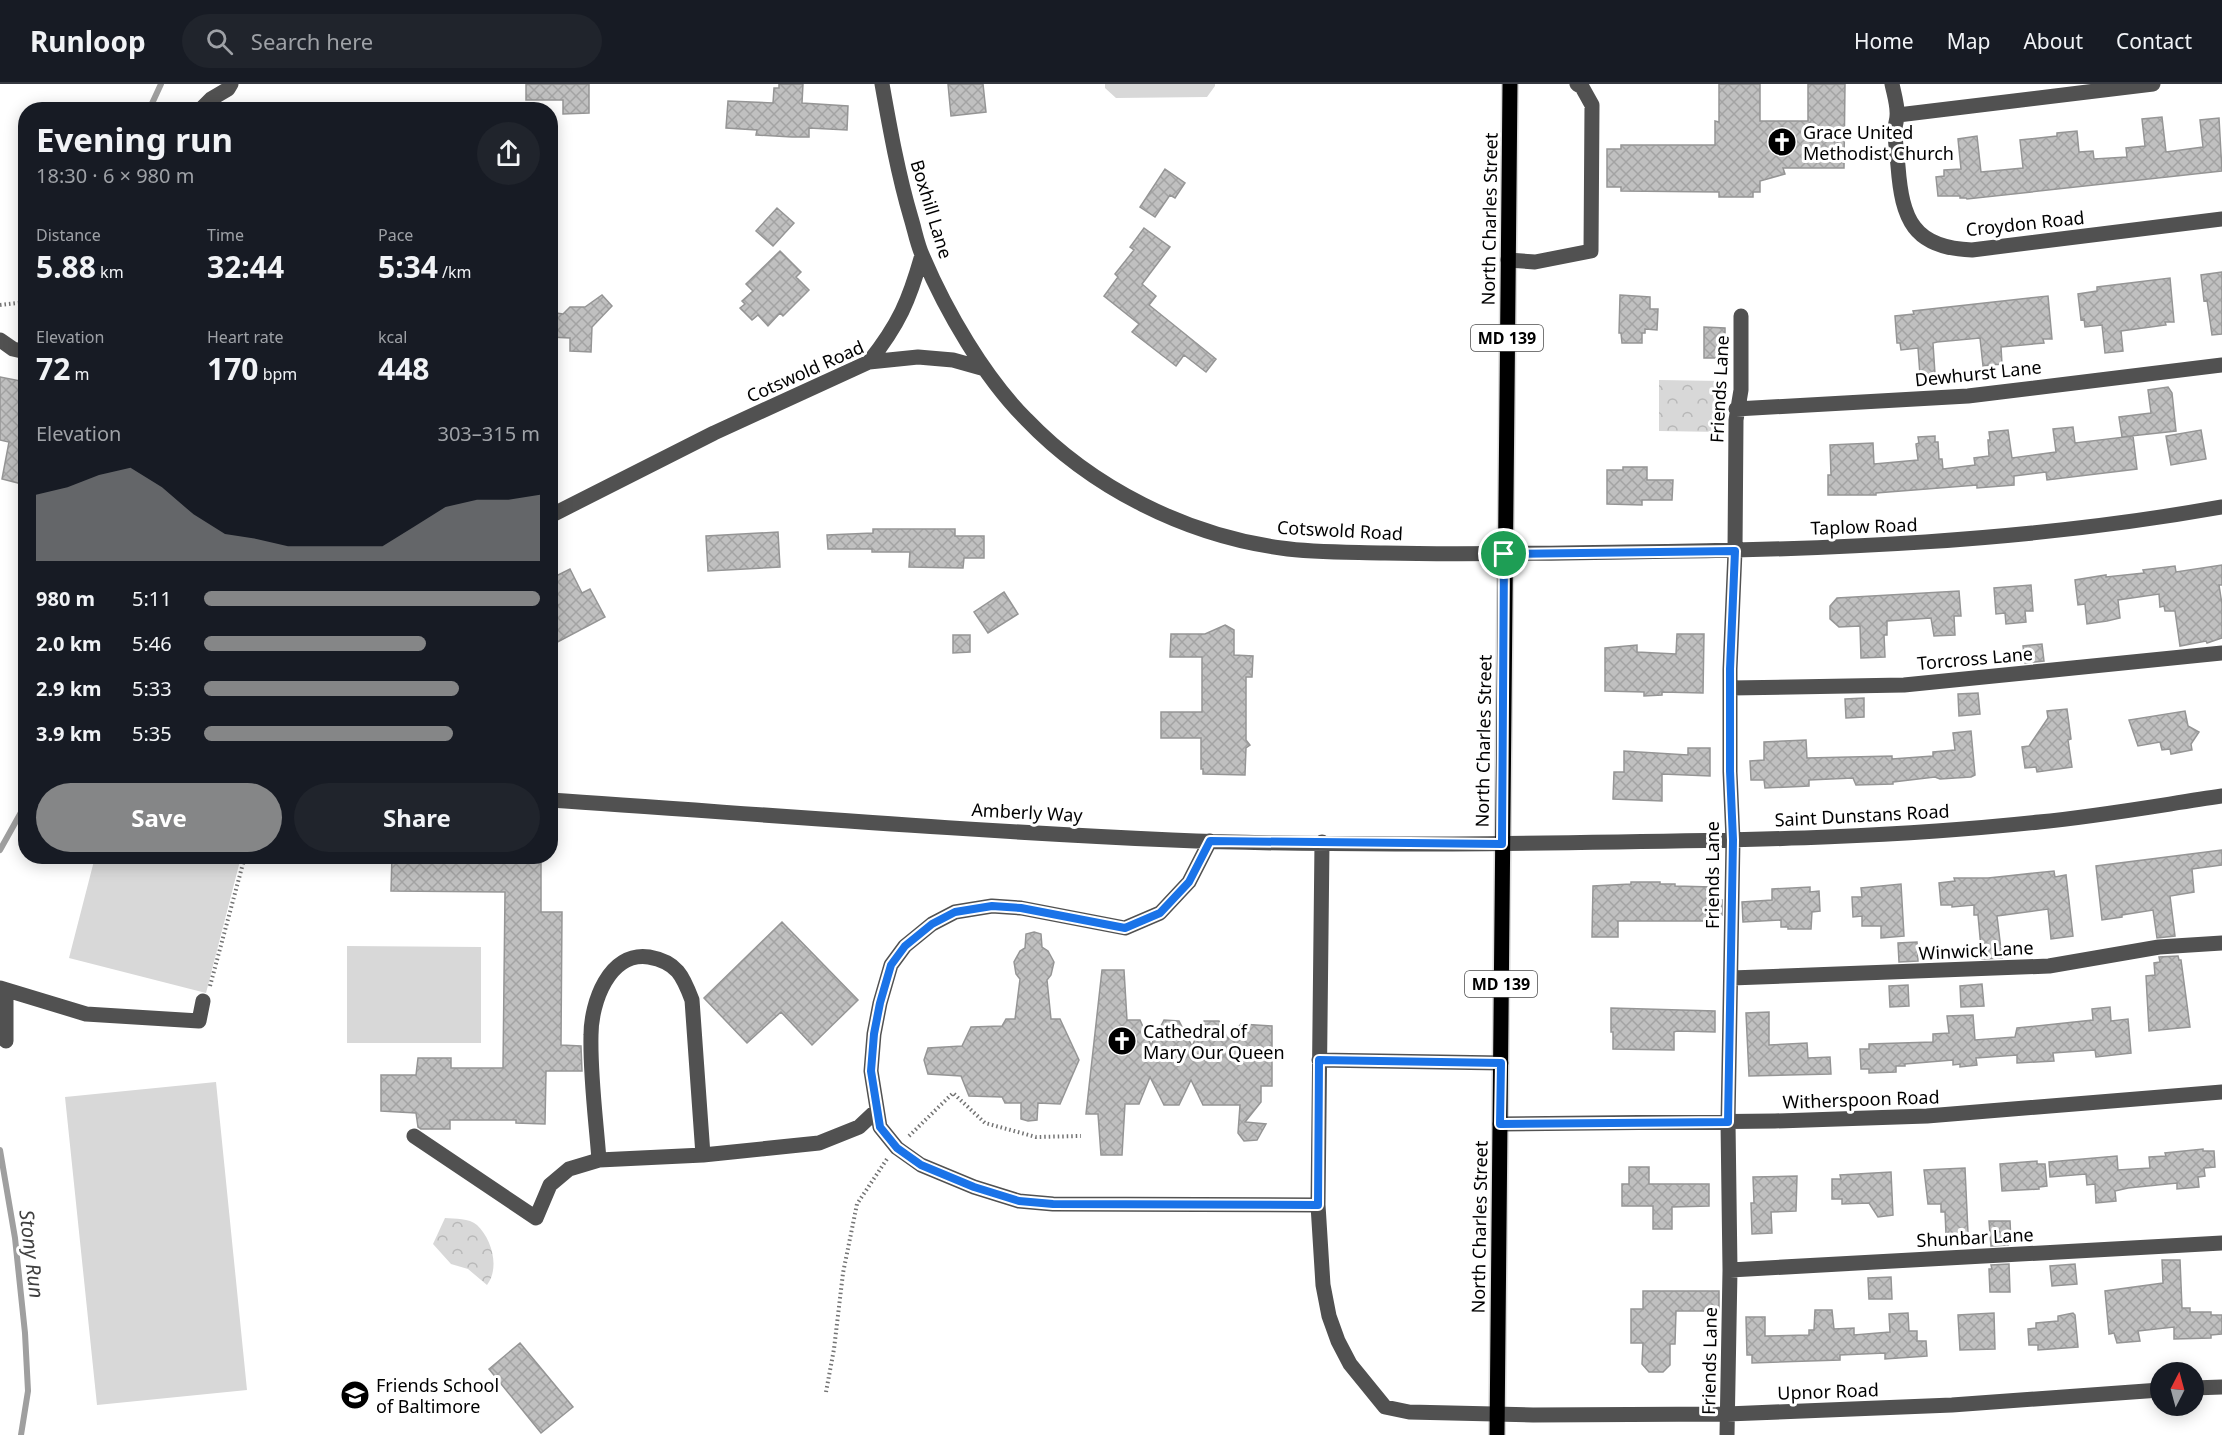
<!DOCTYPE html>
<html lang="en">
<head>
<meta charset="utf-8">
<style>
  :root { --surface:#171b24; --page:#20242c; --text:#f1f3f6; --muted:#9ea1a6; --line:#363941; --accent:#858687 }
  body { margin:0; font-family:"Noto Sans",sans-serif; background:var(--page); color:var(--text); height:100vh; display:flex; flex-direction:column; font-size:22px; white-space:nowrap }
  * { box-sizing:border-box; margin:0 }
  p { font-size:20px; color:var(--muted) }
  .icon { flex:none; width:33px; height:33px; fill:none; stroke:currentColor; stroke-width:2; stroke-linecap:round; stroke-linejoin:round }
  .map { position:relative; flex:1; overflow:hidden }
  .drawer { position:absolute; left:18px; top:18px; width:540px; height:762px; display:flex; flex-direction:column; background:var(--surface); border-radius:24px; box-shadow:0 3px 15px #0003 }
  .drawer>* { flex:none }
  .needle { width:39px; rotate:6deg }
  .fabs { position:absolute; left:2150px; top:1278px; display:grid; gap:12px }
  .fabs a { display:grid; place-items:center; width:54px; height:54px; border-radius:50%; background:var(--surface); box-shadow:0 3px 15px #0003; font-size:30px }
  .pin { position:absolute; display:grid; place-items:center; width:51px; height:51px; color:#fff; margin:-26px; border:3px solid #fff; border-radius:50%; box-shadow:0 2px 6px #0007 }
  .round { display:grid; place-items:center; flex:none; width:63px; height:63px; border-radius:32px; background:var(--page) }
  .overview { display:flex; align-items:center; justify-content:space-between; height:102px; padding:0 18px }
  h1 { font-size:33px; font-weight:700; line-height:45px }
  .metrics { display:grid; grid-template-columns:repeat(3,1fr); gap:9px; height:102px; padding:6px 18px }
  .metrics div { display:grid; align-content:center }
  .metrics b { font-size:30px; font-weight:700 }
  .metrics small { font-size:16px; font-weight:400 }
  .metrics p { font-size:16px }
  .chart { height:168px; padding:12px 18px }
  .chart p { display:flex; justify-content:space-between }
  .chart svg { width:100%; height:108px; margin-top:6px; fill:var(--accent); opacity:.7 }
  .cta { display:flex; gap:12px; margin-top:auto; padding:12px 18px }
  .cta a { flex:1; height:69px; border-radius:36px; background:var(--accent); color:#fff; font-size:24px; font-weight:700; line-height:69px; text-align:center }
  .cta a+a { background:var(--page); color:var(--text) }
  ul { padding:0 18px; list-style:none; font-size:20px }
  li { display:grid; grid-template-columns:96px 72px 1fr; align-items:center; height:45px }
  li i { height:15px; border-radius:8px; background:var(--accent) }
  header { display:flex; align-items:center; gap:36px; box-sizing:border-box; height:84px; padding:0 30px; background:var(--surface); border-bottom:2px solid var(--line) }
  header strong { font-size:28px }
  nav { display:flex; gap:33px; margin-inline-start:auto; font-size:21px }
  .search { width:420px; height:54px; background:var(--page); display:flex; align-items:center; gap:15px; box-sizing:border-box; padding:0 21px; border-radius:33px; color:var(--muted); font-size:22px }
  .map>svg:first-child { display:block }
  .green { fill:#d8d8d8 }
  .forest { fill:url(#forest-crowns) }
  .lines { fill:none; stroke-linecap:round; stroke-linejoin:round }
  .stream { stroke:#9f9f9f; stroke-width:6 }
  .building { fill:url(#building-cross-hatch); stroke:#959595; stroke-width:1.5 }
  .major-casing { stroke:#dbdbdb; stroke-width:18 }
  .path { stroke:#737373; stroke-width:4; stroke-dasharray:1.5 3; stroke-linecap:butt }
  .minor { stroke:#515151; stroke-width:15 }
  .major { stroke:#000; stroke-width:15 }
  .route-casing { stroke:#fff; stroke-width:12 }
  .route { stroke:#1a73e8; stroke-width:8 }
  .labels { text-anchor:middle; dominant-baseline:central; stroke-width:6; stroke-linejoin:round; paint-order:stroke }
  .shield { fill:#fff; stroke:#4c4c4c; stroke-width:1.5 }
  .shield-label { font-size:16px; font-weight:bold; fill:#000 }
  .poi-label { font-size:18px; fill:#000; stroke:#fff; text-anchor:start }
  .street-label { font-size:18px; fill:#000; stroke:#fff }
  .water-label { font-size:20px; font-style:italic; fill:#404040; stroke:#fff }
</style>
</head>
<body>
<header>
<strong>Runloop</strong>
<div class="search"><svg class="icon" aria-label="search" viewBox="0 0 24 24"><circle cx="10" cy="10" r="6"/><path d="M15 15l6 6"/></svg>Search here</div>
<nav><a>Home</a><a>Map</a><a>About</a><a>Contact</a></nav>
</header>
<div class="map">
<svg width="2222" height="1351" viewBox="0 0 2222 1351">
  <defs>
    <pattern id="forest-crowns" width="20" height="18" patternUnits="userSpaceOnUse" patternTransform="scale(1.5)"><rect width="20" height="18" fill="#d8d8d8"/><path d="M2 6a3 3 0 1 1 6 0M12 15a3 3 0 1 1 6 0" fill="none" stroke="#b8b8b8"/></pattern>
    <pattern id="building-cross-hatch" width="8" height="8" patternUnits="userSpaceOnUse" patternTransform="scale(1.5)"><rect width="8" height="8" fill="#c0c0c0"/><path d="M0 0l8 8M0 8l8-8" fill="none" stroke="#a3a3a3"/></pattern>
  </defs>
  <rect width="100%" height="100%" fill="#fff"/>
  <path class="green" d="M1105,0H1215V2L1207,13L1116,14L1105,4Z
    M95,773H241L206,909L69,874Z
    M347,862L481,863V959H347Z
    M216,998L247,1306L97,1321L65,1013Z"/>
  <path class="forest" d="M1659,296L1722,297L1721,348L1659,347Z
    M445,1134C455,1135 469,1134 477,1141C492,1155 500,1184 487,1201L468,1185L451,1180L433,1160Z"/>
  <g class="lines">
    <path class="stream" d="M149,26L161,0
      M0,766L24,723L26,714
      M0,1066L15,1154L25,1249L28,1307L21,1351"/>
  </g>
  <path class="building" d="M526,0H589V29L563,30V16H526Z
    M779,0H803L802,19L848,22L847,46L809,44V53H792L756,51L757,46L726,44L728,17L773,19L774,4H779Z
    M948,0H983L986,28L951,32Z
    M1719,0H1760V37H1808V0H1845L1844,84H1783L1785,90L1760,97V108H1753V113H1719V108L1621,107V103H1607V65H1621V61H1715V37L1719,38Z
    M2162,33L2166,68L2203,63L2200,36L2219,34L2222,87L1967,115L1966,114H1960V112H1938L1936,93L1944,92V86L1961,85L1958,55L1977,52L1981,88L2023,84L2020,56L2057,52V49L2077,47L2079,68L2093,67L2094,75L2127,73L2126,64L2145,62L2142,35Z
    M1165,85L1185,99L1175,114L1170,111L1155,133L1140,123Z
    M777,124L794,139L773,162L756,147Z
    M1144,144L1170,163L1142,200L1156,212L1149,221L1216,275L1206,288L1184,271L1176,282L1132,248L1139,240L1104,212L1118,193L1115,190L1134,166L1130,163Z
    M780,167L801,188L796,193L809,206L783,232L780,229L768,242L758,231L752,236L740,224L745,220L742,217L753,207L746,200Z
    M2222,188V250L2212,251L2207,216L2204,217L2201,191Z
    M2170,194L2174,238H2165L2166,241L2121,247L2123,267L2105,269L2102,241L2085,243L2084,235L2081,236L2078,210L2097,207V203Z
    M602,211L612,222L592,243L591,268L570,267V254L550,253V228L563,230L570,223H585Z
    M1620,211L1650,213V225H1658L1657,246L1645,245V249H1642V259H1622L1621,249H1619Z
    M2048,212L2052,255H2043L2044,259L2001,263L2002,280L1983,282L1980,254L1937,258L1933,259L1935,290L1920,291L1918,264L1901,266L1900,259H1897L1895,232L1914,230L1913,227Z
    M1704,243L1725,244V274H1704Z
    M0,293L26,298V384L22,400L2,395L9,358L0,356Z
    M2168,303L2172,309L2176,347L2122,353L2119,333L2151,329L2148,306Z
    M2073,343L2075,359L2133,352L2137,385L2047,396L2046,388L2014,392V401L1977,404V401L1876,409V411H1828V391H1831L1830,361L1873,359L1874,380L1918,376L1916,360L1919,359L1918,353L1935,352V358H1938L1939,375H1942L1943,385L1975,381L1974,374L1989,372L1988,356H1990L1989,348L2008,346L2012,374L2056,368L2053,345Z
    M2201,346L2206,375L2171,381L2166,352Z
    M1623,383H1647V396H1673L1672,416H1642V421L1607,420V386H1623Z
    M873,445H955V452H984V474H964L963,484L909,483L910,468H872V465H828L827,451L873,449Z
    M778,448L780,483L708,487L706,452Z
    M2222,481V501H2219L2222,520V554L2207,559L2206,557L2180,562L2175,527H2165L2164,522L2160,523L2159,510L2118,516L2120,534L2107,537L2087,540L2085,520L2078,521L2075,496L2106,491V493L2144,489L2143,486L2175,482L2176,488Z
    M570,485L582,509L590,505L605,533L550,562V525L558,521L550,506V495Z
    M2031,501L2033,527H2025L2026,538L2006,540L2005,529L1996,530L1994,504Z
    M1959,507L1961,532H1954L1955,551L1934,552L1931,534L1887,537V551H1884L1885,573L1861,574L1860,542L1839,543L1830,535V522L1837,514Z
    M1004,508L1018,530L988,549L974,528Z
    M1225,541L1234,546V571L1253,572L1252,593H1246V656L1250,661L1246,664L1245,691L1203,690V685H1201V654H1161V628H1202V573H1170L1171,550H1205Z
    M1677,550H1704L1703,609L1662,608V611L1644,612V608L1605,607V564L1637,561V568L1676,570Z
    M953,551H970V568L953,569Z
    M2042,560L2044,577L2025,579L2023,562Z
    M1978,609L1980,630L1959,632L1958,610Z
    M1864,614V633L1846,634L1845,615Z
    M2067,625L2071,655L2068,656L2072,683L2037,688L2036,683L2025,684L2022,663L2029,662L2048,634L2047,627Z
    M2185,627L2188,642L2199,648L2191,660L2192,666L2171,670L2170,665L2162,666L2160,658L2138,662L2129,636Z
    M1971,647L1975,691L1971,693L1940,695L1935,693L1893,698V700L1856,701L1853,694L1809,696V702L1765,704L1764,696H1751L1750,677L1764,676V658L1806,656L1807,674L1892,672V675L1933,672V668L1955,666L1953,649Z
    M1688,664H1710V692L1662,690V717L1613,715L1614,688H1624V667L1688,671Z
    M2222,766V781L2192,785L2194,808L2170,812L2175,852L2157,854L2153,826L2122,831V833L2102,836L2096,782Z
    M392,772L541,773V828H562L561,961L581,962L582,987H546L545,1040L516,1039V1036H450V1045H421L418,1043L416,1029L381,1027V991H416L418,974H451V984H503L505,808L391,807Z
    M2054,787L2055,793L2066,791L2073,852L2051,855L2048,825L1997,832L2002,874L1982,875L1978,831H1974V821L1952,823V821H1941L1939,799L1955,797L1954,794H1988Z
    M1631,798H1660V800H1675V802L1712,803L1713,815L1722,816V831H1715V837H1618V853H1592L1593,802L1631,800Z
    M1901,800L1904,852L1881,854V842H1862V832L1853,833L1852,813H1862L1861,804Z
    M1810,803V808L1819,807L1820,827L1812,828L1811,845H1788V843H1781V836L1743,838L1742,818L1772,816V805Z
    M782,838L858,916L812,961L781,928L747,959L704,914Z
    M1034,848L1041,850L1042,863L1048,867L1054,878L1051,891L1047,896L1051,935H1060L1079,976L1060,1020L1038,1019L1037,1036L1028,1037L1021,1035V1019H1005L1002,1013L969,1012L961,992L928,990L924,976L928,964L962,962L971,943L1002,942L1006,935H1015L1020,895L1016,890L1014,878L1020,867L1025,864L1026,850Z
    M1917,858L1918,877L1899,878L1898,859Z
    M2178,872L2179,876H2181L2190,943L2149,947L2146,892L2155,891L2154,879L2160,878L2159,873Z
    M1102,886H1124L1127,936H1140L1151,961L1164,936L1179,937L1192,962L1204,937H1219L1228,955L1241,940L1272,942V1002H1261V1018L1245,1038L1266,1040L1257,1056L1244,1057L1238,1049L1240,1021H1203L1191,996L1179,1021H1164L1150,993L1139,1020H1125L1122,1071H1101L1098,1030H1086Z
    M1982,900L1984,922L1961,923L1960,902Z
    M1908,901L1909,922L1890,923L1889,902Z
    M2110,923L2111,937L2128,935L2131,969L2096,973L2095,966L2053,969L2054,977L2017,979V971L1976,974L1977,981L1960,983V980L1953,981V976L1905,980V982H1896V988L1869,989V985H1861L1860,965H1869V960L1933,958V950L1949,949L1947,932L1973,931L1975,956L2015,953L2017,944L2093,936L2092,925Z
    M1611,924L1715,927V948L1677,947L1674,948V966L1613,965V948H1611Z
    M1769,928V961L1807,959L1808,974L1830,973L1831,990L1749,992L1746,929Z
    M2203,1065V1067H2214L2215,1083L2204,1084L2205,1092L2198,1093L2199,1103L2177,1105V1099L2128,1104L2115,1107L2116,1117L2096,1119L2095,1100L2087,1101L2086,1090L2050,1093L2049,1078L2117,1072L2118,1086L2150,1084L2149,1073L2166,1072L2165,1069Z
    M2037,1077V1080H2045L2047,1102L2039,1103V1105L2002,1107L2000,1080Z
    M1629,1083H1649V1100H1709V1122L1672,1123V1145H1653V1122H1622V1100H1629Z
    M1965,1084L1968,1149L1946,1150L1945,1128H1941V1120H1928L1924,1086Z
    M1891,1088L1893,1131L1878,1133L1869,1119L1842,1120V1115H1832V1095H1841L1840,1091Z
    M1797,1092L1796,1127L1771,1128L1772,1149L1752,1150L1751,1119H1754L1753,1093Z
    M1989,1137H2010L2011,1157L2008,1158V1161L1991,1162Z
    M2162,1176H2180L2182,1224H2190V1228H2211V1231H2222V1250L2211,1251V1254L2174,1255V1243L2138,1247L2140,1257L2117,1259L2114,1249L2109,1250L2105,1207L2163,1199Z
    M2009,1180L2010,1208H1990L1989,1185H1992L1991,1181Z
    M2075,1180L2077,1200L2052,1202L2050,1182Z
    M1891,1193L1892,1215H1869L1868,1194Z
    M1643,1207H1719V1227H1676L1675,1260H1670V1281L1663,1288H1649L1642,1280L1643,1259H1631V1225H1643Z
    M1815,1226H1832L1834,1245L1854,1244V1251L1890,1248L1889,1230L1908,1229L1909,1247H1917V1257H1926L1927,1272L1885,1275V1269L1840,1271V1276L1752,1279V1271H1747L1746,1233H1765V1252L1809,1251V1246H1814Z
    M1994,1229L1995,1265L1960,1266L1958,1231Z
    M2073,1229L2075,1231L2078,1263L2038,1266V1261H2029L2028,1245L2036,1244V1239L2058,1237V1232Z
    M520,1259L573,1323L541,1349L489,1285Z"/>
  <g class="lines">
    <g class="major-casing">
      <path id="major" d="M1497,1351L1510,0"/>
    </g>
    <path class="path" d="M0,221L26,218
      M210,902L245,772
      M909,1052L953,1009L985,1039L1036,1053L1081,1052
      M826,1308L834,1265L843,1189L857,1120L887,1075"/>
    <path class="minor" d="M882,0C890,45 898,90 911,134C915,147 917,160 923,173C946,227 984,293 1026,335C1092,404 1186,451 1281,464C1315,469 1351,468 1385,469C1466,471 1547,469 1627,468C1826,466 2026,458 2222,423
      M1892,0C1894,10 1898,22 1897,32C1897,36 1895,41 1895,45C1895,58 1897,70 1898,82C1902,135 1913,164 1972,166L2222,135
      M200,26L211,15L228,5L231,0
      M1898,31L2153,0
      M1508,176L1535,178L1591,167L1592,21L1582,3L1577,0
      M0,256L13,265L26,268
      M869,278C899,240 909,217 922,171
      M1736,325L1968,312L2222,281
      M550,432L714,349L869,278L918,273L953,276L985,285
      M1730,604L1904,601L2222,569
      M550,716C758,730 965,747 1172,756C1321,762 1470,760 1618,758C1759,756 1899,753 2039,738C2100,732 2161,721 2222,712
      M1210,757L1189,798L1160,829L1125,844L1021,824L992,822L955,828L932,840L905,862L891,881L880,919L874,950L871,987L880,1043L897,1064L921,1081L974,1103L1019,1117L1053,1120L1318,1121
      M1322,758L1318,1121L1323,1201L1329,1232L1338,1257L1350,1280L1385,1323L1409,1328L1533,1331L1727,1330L1952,1321L2160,1306
      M1731,894L2049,882L2159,863L2222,859
      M0,904L86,930L199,937L203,917
      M6,957V906
      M1319,976L1501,979
      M1500,1040L1775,1037L1927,1032L2222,1008
      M414,1052L536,1134L550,1101L569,1085L599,1076L703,1071L819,1059L859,1043L876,1027
      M599,1076C596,1035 590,993 591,951C591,919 609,867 649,873C677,878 683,892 692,916L703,1071
      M1730,1186L2222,1159
      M2193,1304L2222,1303
      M1727,1351L1730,1186L1728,1038L1733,756L1730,688V585L1735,467L1736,336L1741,306V232"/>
    <use href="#major" class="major"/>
  </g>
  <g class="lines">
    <g class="route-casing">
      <path id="route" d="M1735,467L1730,585V687L1733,756L1728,1038L1500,1040L1501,979L1319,976L1318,1121L1053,1120L1019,1117L974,1103L921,1081L897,1064L880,1043L871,987L874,950L880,919L891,881L905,862L932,840L955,828L992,822L1021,824L1125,844L1160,829L1189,798L1210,757L1502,760L1504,470Z"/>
    </g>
    <use href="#route" class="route"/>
  </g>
  <defs>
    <g id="church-disc" transform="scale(1.5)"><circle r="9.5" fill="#000" stroke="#fff"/><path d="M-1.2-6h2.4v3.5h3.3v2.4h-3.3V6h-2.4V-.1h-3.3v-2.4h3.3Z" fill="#fff"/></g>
    <g id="school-disc" transform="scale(1.5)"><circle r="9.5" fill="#000" stroke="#fff"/><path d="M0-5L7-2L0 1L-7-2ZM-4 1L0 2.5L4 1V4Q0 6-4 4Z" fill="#fff"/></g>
  </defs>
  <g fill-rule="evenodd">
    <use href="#church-disc" x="1782" y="58"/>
    <use href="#church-disc" x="1122" y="957"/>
    <use href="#school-disc" x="355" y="1311"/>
  </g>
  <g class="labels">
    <g class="shield">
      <rect x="1471" y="241" width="72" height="26" rx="4.5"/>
      <rect x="1465" y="887" width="72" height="26" rx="4.5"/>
    </g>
    <g class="shield-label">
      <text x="1507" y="254">MD 139</text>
      <text x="1501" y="900">MD 139</text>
    </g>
    <g class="poi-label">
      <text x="1803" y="48">Grace United<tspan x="1803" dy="21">Methodist Church</tspan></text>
      <text x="1143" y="947">Cathedral of<tspan x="1143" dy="21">Mary Our Queen</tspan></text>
      <text x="376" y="1301">Friends School<tspan x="376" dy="21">of Baltimore</tspan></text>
    </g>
    <g class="street-label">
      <text transform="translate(932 125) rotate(73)">Boxhill Lane</text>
      <text transform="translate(1489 135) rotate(-89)">North Charles Street</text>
      <text transform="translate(2025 139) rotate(-6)">Croydon Road</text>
      <text transform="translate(805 287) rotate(-24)">Cotswold Road</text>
      <text transform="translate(1978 289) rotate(-6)">Dewhurst Lane</text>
      <text transform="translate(1719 305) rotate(-87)">Friends Lane</text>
      <text transform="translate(1864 442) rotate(-2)">Taplow Road</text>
      <text transform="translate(1340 446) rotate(3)">Cotswold Road</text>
      <text transform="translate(1975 574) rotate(-5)">Torcross Lane</text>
      <text transform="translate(1483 657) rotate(-89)">North Charles Street</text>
      <text transform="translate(1027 728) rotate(3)">Amberly Way</text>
      <text transform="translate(1862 731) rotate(-3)">Saint Dunstans Road</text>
      <text transform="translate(1712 791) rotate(-90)">Friends Lane</text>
      <text transform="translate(1976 866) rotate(-3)">Winwick Lane</text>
      <text transform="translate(1861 1015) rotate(-2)">Witherspoon Road</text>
      <text transform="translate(1479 1143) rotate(-89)">North Charles Street</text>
      <text transform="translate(1975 1153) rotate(-3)">Shunbar Lane</text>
      <text transform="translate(1709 1277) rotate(-89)">Friends Lane</text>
      <text transform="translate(1828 1307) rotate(-2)">Upnor Road</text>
    </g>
    <g class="water-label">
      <text transform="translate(32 1170) rotate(83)">Stony Run</text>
    </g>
  </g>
</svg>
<div class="fabs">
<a><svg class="needle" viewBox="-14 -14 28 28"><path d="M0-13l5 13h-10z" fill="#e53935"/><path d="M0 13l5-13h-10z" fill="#9ea1a6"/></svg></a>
</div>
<div class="pin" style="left:1504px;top:470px;background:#1e9e55"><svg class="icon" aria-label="arrive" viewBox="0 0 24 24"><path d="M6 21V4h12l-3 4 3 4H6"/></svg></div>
<section class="drawer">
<div class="overview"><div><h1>Evening run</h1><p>18:30 · 6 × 980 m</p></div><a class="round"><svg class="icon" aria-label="share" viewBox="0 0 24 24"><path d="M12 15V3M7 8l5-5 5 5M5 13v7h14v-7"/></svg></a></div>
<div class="metrics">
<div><p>Distance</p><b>5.88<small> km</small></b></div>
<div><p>Time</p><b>32:44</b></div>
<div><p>Pace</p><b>5:34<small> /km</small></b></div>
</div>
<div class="metrics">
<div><p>Elevation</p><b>72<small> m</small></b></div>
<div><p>Heart rate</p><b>170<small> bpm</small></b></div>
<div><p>kcal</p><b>448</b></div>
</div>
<div class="chart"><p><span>Elevation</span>303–315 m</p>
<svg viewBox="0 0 160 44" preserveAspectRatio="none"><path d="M0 44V17L10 14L20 9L30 6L40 14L50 25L60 33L70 35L80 38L90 38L100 38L110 38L120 30L130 22L140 19L150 19L160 17V44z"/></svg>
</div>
<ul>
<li><b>980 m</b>5:11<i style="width:100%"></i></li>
<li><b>2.0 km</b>5:46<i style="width:66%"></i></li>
<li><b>2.9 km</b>5:33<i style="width:76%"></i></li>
<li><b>3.9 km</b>5:35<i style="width:74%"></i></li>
</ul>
<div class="cta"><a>Save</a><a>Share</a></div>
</section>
</div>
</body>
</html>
